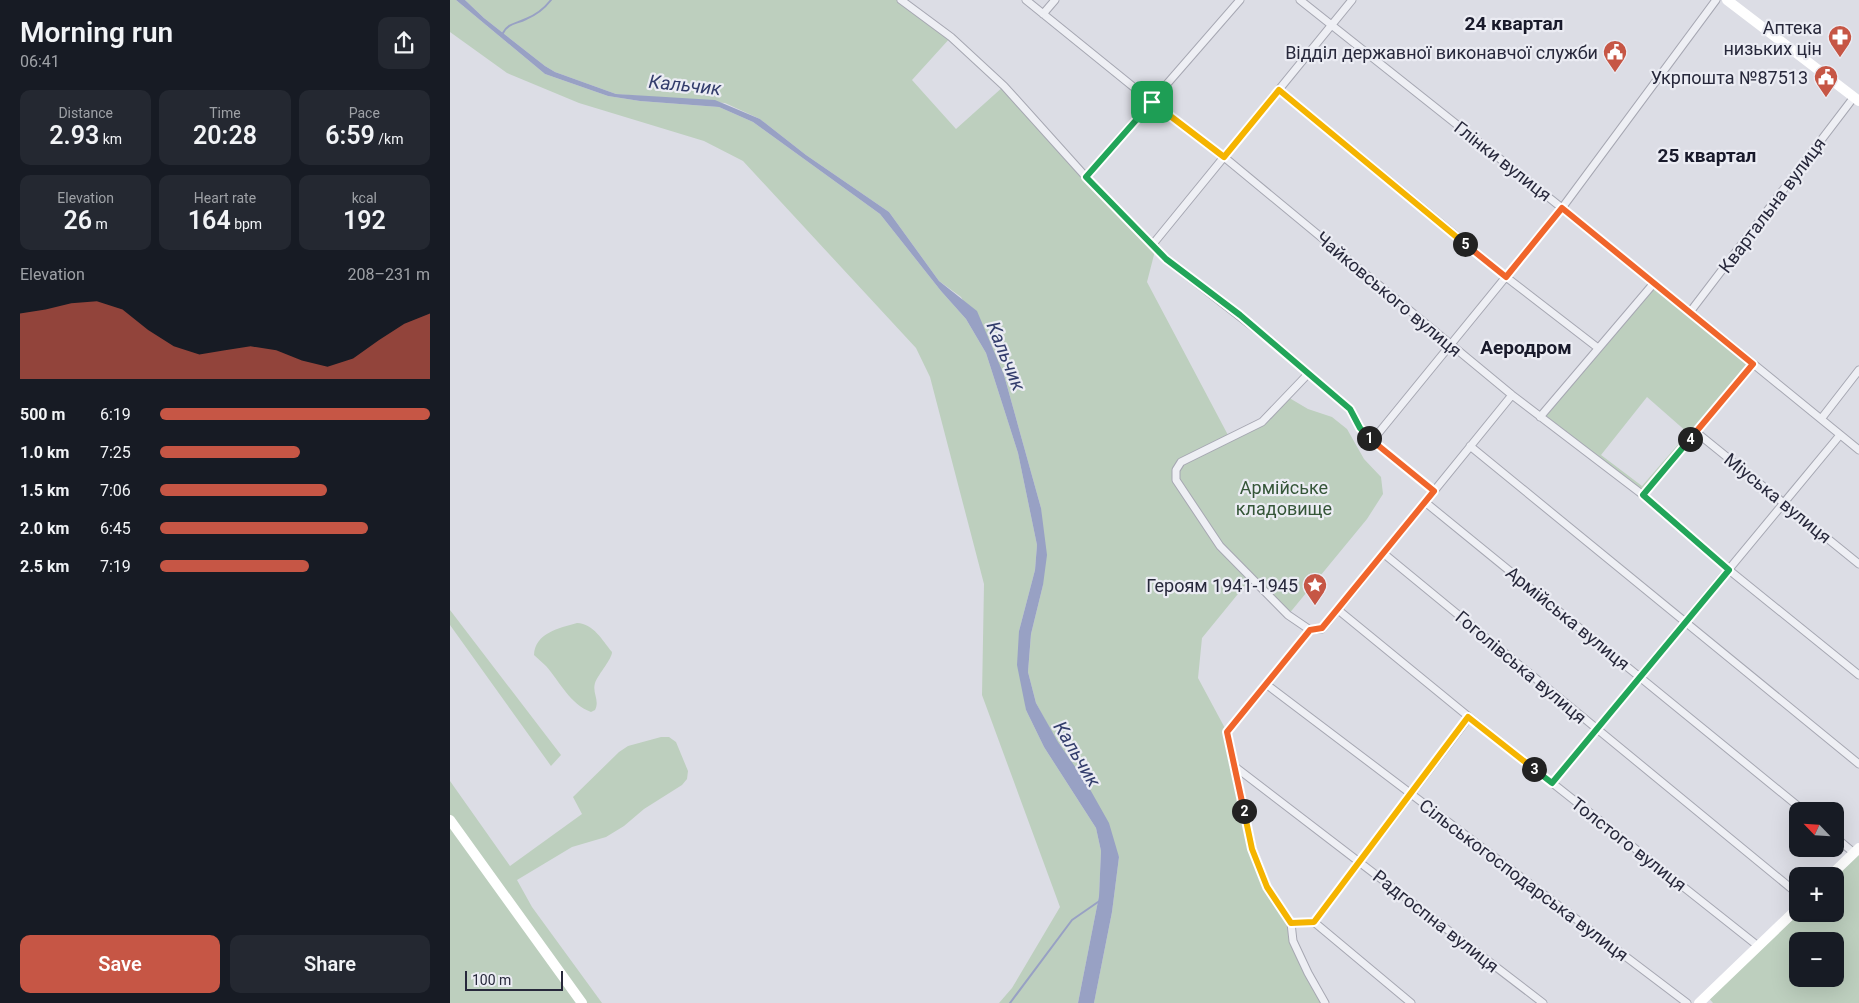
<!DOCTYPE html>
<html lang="en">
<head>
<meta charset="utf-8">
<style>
  :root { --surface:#171b24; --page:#242831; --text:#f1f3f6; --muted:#9ea1a6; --accent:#c65645 }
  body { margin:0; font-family:Roboto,sans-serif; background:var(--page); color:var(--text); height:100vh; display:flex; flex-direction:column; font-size:19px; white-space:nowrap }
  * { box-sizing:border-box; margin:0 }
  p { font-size:16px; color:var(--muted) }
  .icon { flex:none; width:28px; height:28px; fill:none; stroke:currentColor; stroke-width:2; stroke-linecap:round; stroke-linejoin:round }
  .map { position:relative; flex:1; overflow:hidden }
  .drawer { display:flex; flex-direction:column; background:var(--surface); width:450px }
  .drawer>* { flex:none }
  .needle { width:32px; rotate:295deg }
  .buttons { position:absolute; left:1339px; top:802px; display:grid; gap:10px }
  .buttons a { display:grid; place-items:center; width:55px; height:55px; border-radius:10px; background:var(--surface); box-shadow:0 5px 20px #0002; font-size:25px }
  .scale { position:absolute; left:15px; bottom:12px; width:98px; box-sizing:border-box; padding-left:5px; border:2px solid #27283b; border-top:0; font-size:14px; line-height:18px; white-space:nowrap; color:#27283b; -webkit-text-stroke:4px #ebecf3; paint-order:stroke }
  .pin { position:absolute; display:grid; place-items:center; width:42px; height:42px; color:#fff; margin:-21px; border-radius:10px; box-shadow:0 2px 8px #0006 }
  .km { position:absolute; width:25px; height:25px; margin:-12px; border-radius:50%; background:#222; color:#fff; font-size:14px; line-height:25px; text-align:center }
  .round { display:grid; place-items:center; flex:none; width:52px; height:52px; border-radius:10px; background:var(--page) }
  .overview { display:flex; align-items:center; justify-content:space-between; height:85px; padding:0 20px }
  h1 { font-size:28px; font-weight:600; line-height:38px }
  .metrics { display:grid; grid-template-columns:repeat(3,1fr); gap:8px; height:85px; padding:5px 20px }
  .metrics div { display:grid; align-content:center; border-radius:10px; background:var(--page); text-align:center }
  .metrics b { font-size:25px; font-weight:600 }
  .metrics small { font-size:14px; font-weight:400 }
  .metrics p { font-size:14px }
  .chart { height:140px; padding:10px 20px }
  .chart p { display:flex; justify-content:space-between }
  .chart svg { width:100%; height:90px; margin-top:5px; fill:var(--accent); opacity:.7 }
  .cta { display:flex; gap:10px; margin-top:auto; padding:10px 20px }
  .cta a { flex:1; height:58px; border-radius:10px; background:var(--accent); color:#fff; font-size:20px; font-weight:600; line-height:58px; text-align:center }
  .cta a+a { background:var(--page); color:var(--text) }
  ul { padding:0 20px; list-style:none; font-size:16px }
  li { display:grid; grid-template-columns:80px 60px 1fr; align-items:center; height:38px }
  li i { height:12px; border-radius:6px; background:var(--accent) }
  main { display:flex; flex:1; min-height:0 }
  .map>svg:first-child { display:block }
  .green { fill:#bdcfbe; fill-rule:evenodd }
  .water { fill:#98a1c4 }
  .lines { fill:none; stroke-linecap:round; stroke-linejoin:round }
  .stream { stroke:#98a1c4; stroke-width:2 }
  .street-casing { stroke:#a6a7b2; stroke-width:9 }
  .street { stroke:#eeeff4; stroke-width:7 }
  .secondary { stroke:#fff; stroke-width:10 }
  .split-1-casing { stroke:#fff; stroke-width:10 }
  .split-2-casing { stroke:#fff; stroke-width:10 }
  .split-3-casing { stroke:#fff; stroke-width:10 }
  .split-4-casing { stroke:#fff; stroke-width:10 }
  .split-5-casing { stroke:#fff; stroke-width:10 }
  .split-6-casing { stroke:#fff; stroke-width:10 }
  .split-1 { stroke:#22a559; stroke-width:6 }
  .split-2 { stroke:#f0652b; stroke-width:6 }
  .split-3 { stroke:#f5b400; stroke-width:6 }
  .split-4 { stroke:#22a559; stroke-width:6 }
  .split-5 { stroke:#f0652b; stroke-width:6 }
  .split-6 { stroke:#f5b400; stroke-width:6 }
  .labels { text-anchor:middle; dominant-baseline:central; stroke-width:4.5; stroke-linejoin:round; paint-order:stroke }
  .poi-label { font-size:18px; fill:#27283b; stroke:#ebecf3; text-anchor:end }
  .street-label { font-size:18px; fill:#27283b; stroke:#ebecf3 }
  .park-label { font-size:18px; fill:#355638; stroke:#ebecf3 }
  .neighbourhood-label { font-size:19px; font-weight:bold; fill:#191a2b; stroke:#ebecf3 }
  .water-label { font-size:19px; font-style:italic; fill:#333d6c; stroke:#ebecf3 }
</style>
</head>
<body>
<main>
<section class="drawer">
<div class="overview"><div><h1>Morning run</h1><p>06:41</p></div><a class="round"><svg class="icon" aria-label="share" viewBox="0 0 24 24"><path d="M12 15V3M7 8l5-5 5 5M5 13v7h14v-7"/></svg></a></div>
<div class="metrics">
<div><p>Distance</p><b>2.93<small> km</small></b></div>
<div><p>Time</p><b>20:28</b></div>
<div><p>Pace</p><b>6:59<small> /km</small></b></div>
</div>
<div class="metrics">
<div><p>Elevation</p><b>26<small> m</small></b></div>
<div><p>Heart rate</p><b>164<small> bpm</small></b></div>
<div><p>kcal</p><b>192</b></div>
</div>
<div class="chart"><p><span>Elevation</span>208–231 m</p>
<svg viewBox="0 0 160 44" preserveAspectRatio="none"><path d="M0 44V12L10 10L20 7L30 6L40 10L50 20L60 28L70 32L80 30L90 28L100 30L110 35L120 38L130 34L140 25L150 17L160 12V44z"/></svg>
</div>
<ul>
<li><b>500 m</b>6:19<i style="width:100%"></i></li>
<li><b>1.0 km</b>7:25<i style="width:52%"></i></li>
<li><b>1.5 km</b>7:06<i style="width:62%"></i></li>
<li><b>2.0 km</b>6:45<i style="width:77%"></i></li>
<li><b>2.5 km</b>7:19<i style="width:55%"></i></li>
</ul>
<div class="cta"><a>Save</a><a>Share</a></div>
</section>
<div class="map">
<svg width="1409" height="1003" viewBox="0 0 1409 1003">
  <rect width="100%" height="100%" fill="#dcdde5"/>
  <path class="green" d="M0,0H6L95,74L158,96L190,101L269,107L303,122L430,214L491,291L516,319L536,353L553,406L568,453L587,545L585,570L569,631L576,710L594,747L646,828L651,851L649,896L628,1003H549L562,988L610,907L532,695L534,584L480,377L466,348L293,161L254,141L129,103L57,73L0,32Z
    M15,0H451L501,37L462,80L506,129L554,86L706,247L697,282L779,437L812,422L836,396L858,409L882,417L897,429L914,459L931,477L933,494L917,519L838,615L801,578L752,638L748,678L777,732L802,849L817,887L841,923L843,941L873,1003H644L662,912L669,857L586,703L578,672L581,634L593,585L591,508L554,375L511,297L489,281L439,212L356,155L310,119L275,103L166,94L105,72L95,66L34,18Z
    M1204,286L1300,364L1193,492L1093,416ZM1197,397L1238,433L1192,486L1151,455Z
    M0,610L111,755L101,766L0,625Z
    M127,623C144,624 152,640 162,652C162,659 149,673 145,683C142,693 150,700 145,710L141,712C120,704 110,682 96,666C92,662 88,659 84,655C85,633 109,628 127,623Z
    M211,737H219L226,742L238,771L237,779L232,785L194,809L174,826L156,837L122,847L67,880L82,907L152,1003H0V781L60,866L132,814L123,797L169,752L178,746Z
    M1409,848V1003H1263L1257,996L1348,914H1385V876ZM1348,941H1385V979H1348Z"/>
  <path class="water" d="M6,0H15L34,18L95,66L105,72L166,94L265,100L310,119L356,155L439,212L489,281L527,311L554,375L591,508L597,555L593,585L581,634L578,672L586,703L608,742L637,784L659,823L669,857L662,912L644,1003H628L649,896L651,851L646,828L594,747L576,710L567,665L569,631L585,570L587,545L568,453L553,406L536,353L516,319L491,291L430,214L303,122L269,107L190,101L158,96L95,74Z"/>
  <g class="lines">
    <path class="stream" d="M53,33C58,23 66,24 76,19C86,15 94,9 101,0
      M560,1003L622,920L648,902"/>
    <g class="street-casing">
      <path id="street" d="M451,0L501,37L554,86L636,177L716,259L821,341L900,409L910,428L922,441L984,491
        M576,0L702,102L774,157L1062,395L1193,495L1279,570L1409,675
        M850,0L1112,208L1409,450
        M593,14L605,0
        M829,90L1056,277L1148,348
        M636,177L790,0
        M703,244L902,0
        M1240,312L1404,97
        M858,374L812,422L731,462L726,470V480L770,546L838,615L860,630
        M1090,417L1204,283
        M1371,419L1409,370
        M1246,432L1409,564
        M922,441L1112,208L1266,0
        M1020,446L1409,764
        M1193,495L1303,364
        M975,502L1354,811
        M933,553L1348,894
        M887,609L1019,717L1308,946
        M816,684L1237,1003
        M784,766L1093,1003
        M1102,783L1390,435
        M1385,837L1404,853
        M864,922L1019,717
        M864,922L961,1003
        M841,923L864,922
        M875,1003L858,973L843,941L841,923L817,887L802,849L777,732L860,630L872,629L1062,395"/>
    </g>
    <use href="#street" class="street"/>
    <path class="secondary" d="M1277,0L1409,101
      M0,820L132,1003
      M1380,876L1409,848
      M1249,1003L1348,908"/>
  </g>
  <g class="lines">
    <g class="split-1-casing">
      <path id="split-1" d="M702,102L636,177L716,259L790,315L900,409L910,428L919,438"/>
    </g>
    <g class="split-2-casing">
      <path id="split-2" d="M794,811L777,732L860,630L872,628L984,491L919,438"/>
    </g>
    <g class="split-3-casing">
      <path id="split-3" d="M794,811L802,849L817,887L841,923L864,922L1018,717L1084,769"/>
    </g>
    <g class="split-4-casing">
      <path id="split-4" d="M1084,769L1102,783L1279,570L1193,495L1240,439"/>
    </g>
    <g class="split-5-casing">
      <path id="split-5" d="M1015,244L1056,277L1112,208L1303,364L1240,439"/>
    </g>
    <g class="split-6-casing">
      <path id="split-6" d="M702,102L774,157L829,90L1015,244"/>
    </g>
    <use href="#split-1" class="split-1"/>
    <use href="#split-2" class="split-2"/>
    <use href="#split-3" class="split-3"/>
    <use href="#split-4" class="split-4"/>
    <use href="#split-5" class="split-5"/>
    <use href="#split-6" class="split-6"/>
  </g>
  <defs>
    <g id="pharmacy-pin" transform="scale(1.25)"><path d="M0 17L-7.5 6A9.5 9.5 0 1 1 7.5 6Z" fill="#c65645" stroke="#ebecf3"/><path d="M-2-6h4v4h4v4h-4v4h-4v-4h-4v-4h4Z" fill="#fff"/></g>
    <g id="civic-pin" transform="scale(1.25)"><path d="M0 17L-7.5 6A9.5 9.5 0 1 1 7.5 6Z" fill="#c65645" stroke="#ebecf3"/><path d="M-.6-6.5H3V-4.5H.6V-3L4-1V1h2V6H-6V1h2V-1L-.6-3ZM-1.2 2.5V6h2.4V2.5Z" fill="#fff"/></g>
    <g id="sight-pin" transform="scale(1.25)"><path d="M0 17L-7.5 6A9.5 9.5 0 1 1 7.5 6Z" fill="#c65645" stroke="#ebecf3"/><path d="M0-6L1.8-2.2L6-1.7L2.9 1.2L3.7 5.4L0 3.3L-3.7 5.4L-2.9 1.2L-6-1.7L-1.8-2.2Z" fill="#fff"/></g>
  </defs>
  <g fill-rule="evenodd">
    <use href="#pharmacy-pin" x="1390" y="37"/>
    <use href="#civic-pin" x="1165" y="52"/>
    <use href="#civic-pin" x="1376" y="77"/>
    <use href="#sight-pin" x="865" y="585"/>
  </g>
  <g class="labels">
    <g class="poi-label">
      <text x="1372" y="27">Аптека<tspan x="1372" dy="21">низьких цін</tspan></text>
      <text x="1148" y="52">Відділ державної виконавчої служби</text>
      <text x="1358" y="77">Укрпошта №87513</text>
      <text x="848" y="585">Героям 1941-1945</text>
    </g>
    <g class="street-label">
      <text transform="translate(1053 161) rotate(38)">Глінки вулиця</text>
      <text transform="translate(1322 205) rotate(-53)">Квартальна вулиця</text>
      <text transform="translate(939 294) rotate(40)">Чайковського вулиця</text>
      <text transform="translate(1328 498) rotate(39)">Міуська вулиця</text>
      <text transform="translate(1118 618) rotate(39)">Армійська вулиця</text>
      <text transform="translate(1071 667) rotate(40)">Гоголівська вулиця</text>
      <text transform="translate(1179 844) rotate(38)">Толстого вулиця</text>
      <text transform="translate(1074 880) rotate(37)">Сільськогосподарська вулиця</text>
      <text transform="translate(986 921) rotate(38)">Радгоспна вулиця</text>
    </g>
    <g class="park-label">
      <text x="834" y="487">Армійське<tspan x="834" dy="21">кладовище</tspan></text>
    </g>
    <g class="neighbourhood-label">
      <text x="1064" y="23">24 квартал</text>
      <text x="1257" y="155">25 квартал</text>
      <text x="1076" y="347">Аеродром</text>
    </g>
    <g class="water-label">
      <text transform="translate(235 85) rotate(6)">Кальчик</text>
      <text transform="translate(556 356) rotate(68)">Кальчик</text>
      <text transform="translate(627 754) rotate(59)">Кальчик</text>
    </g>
  </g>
</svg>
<div class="buttons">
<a><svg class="needle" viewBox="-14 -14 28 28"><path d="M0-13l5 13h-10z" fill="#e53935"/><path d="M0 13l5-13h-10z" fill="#9ea1a6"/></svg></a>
<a>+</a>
<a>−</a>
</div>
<div class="scale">100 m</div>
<div class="pin" style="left:702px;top:102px;background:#1e9e55"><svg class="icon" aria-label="arrive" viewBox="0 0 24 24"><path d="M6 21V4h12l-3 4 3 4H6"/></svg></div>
<b class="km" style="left:919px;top:438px">1</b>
<b class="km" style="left:794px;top:811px">2</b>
<b class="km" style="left:1084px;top:769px">3</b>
<b class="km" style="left:1240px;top:439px">4</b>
<b class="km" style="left:1015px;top:244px">5</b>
</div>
</main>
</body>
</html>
